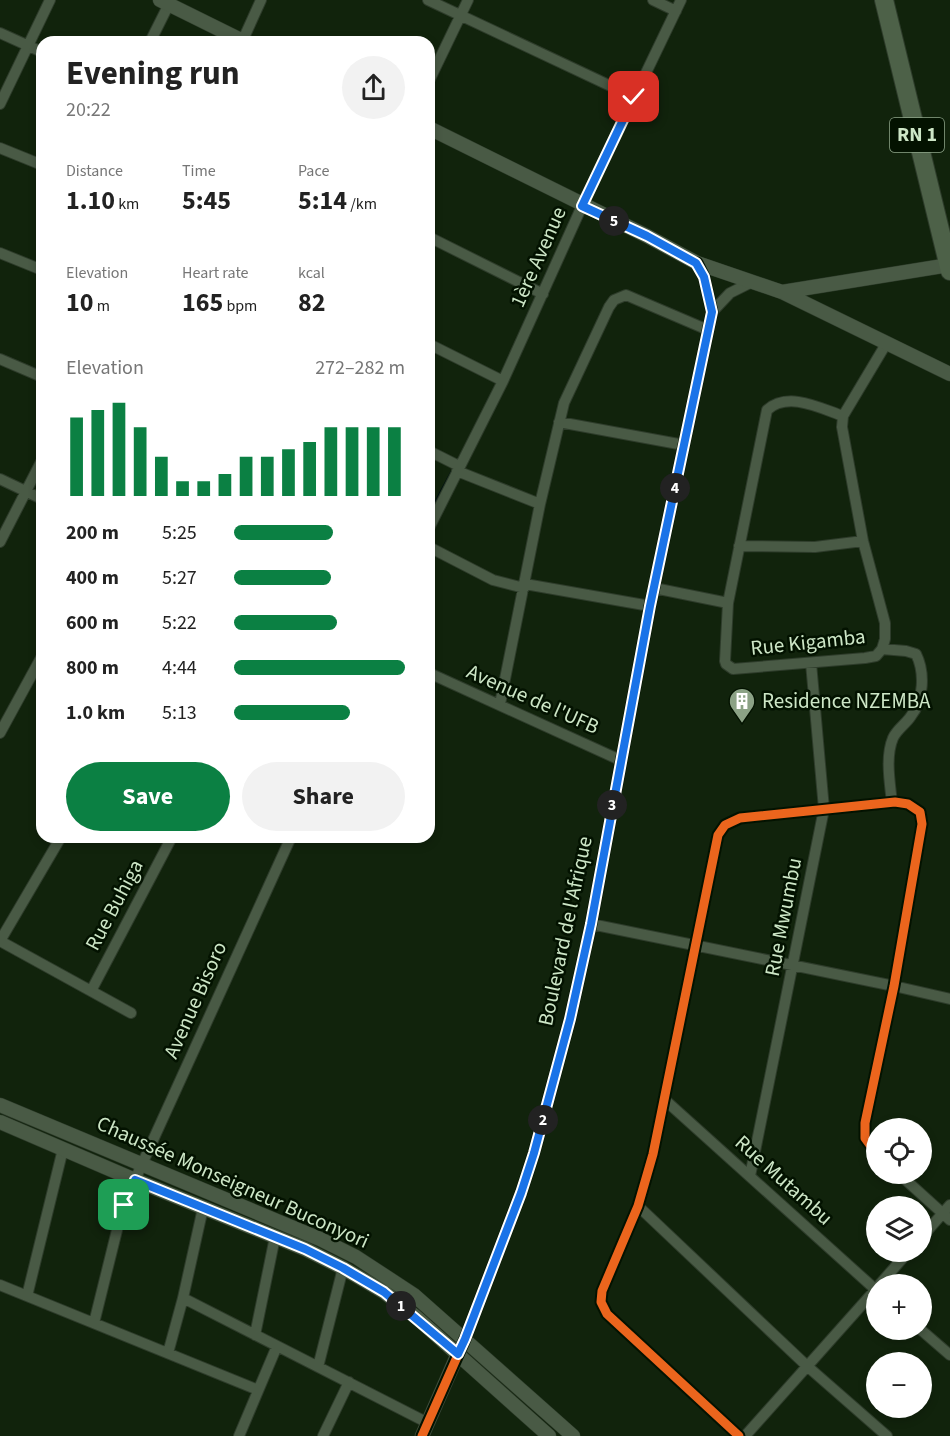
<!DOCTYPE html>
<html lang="en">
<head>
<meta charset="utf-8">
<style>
  :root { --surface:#fff; --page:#f2f2f2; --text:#222; --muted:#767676; --accent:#0b8043 }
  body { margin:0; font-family:"Source Sans 3",sans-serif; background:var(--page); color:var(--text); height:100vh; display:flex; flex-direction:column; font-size:22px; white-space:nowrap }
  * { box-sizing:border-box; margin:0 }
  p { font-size:20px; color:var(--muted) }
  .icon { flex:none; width:33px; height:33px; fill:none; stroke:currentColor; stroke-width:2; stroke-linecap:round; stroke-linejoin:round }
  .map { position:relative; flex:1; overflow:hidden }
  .details { position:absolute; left:36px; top:36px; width:399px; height:807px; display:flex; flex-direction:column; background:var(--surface); border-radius:18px; box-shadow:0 3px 9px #0003 }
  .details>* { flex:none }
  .buttons { position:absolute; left:866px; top:1118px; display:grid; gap:12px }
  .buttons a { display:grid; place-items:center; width:66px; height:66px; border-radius:50%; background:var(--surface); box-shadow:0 3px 9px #0003; font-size:30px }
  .pin { position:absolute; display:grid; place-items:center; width:51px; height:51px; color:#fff; margin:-26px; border-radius:12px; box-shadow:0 3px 9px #0006 }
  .km { position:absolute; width:30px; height:30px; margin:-15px; border-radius:50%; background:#222; color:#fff; font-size:16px; line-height:30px; text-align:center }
  .round { display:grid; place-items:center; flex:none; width:63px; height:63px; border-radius:32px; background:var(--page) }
  .summary { display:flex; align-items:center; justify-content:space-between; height:102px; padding:0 30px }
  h1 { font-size:33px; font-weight:700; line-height:45px }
  .metrics { display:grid; grid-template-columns:repeat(3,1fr); gap:9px; height:102px; padding:6px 30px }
  .metrics div { display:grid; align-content:center }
  .metrics b { font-size:26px; font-weight:700 }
  .metrics small { font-size:16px; font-weight:400 }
  .metrics p { font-size:16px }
  .chart { height:168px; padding:12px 30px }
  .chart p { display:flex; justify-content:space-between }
  .chart svg { width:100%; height:108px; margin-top:6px; stroke:var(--accent); stroke-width:6 }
  .primary-button { display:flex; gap:12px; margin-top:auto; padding:12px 30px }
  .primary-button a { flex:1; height:69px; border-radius:36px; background:var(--accent); color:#fff; font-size:24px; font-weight:700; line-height:69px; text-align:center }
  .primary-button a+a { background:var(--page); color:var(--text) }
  ul { padding:0 30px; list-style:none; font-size:20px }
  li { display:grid; grid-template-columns:96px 72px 1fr; align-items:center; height:45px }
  li i { height:15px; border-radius:8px; background:var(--accent) }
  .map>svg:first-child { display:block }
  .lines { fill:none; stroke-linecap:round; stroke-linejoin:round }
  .stream { stroke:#021311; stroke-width:3 }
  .street-casing { stroke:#2e3c2b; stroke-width:12 }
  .secondary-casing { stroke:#2e3c2b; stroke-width:15 }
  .highway-casing { stroke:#2e3c2b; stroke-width:20 }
  .street { stroke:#495a45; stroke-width:10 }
  .secondary { stroke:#495a45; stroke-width:14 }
  .highway { stroke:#4d6148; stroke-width:18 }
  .cycleway-casing { stroke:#031200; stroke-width:13 }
  .cycleway { stroke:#eb651d; stroke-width:9 }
  .route-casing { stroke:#fff; stroke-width:12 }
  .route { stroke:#1a73e8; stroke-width:8 }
  .labels { text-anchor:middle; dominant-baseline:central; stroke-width:5; stroke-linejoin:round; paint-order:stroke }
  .shield { fill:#031200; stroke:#90a68b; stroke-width:1.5 }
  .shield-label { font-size:20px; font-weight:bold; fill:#cde6c6 }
  .street-label { font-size:21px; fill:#cde6c6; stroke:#031200 }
  .poi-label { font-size:21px; fill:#cde6c6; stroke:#031200; text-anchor:start }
</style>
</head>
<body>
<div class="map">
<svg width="950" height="1436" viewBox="0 0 950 1436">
  <rect width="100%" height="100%" fill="#11230c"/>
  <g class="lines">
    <path class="stream" d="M429,514L454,468"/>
    <g class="street-casing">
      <path id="street" d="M428,0L634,97
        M653,0L676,11
        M0,33L42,52
        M150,42L169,4
        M242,42L261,0
        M429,81L468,0
        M0,104L50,0
        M0,148L42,165
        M429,237L543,294
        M0,253L42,270
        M712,312L730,293L752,282
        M429,344L503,381
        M0,359L42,377
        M843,416C820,408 788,391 767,410L728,603L725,661L726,664L733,669L865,658L876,656L882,649L885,639V623L863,541L842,427L843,416L886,344
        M559,422L684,445
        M429,451L459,466
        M457,471L540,504
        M0,479L42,499
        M429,528L503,381L582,206L681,0
        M0,542L42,460
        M739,546L815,547L863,541
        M429,547L493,580L524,588
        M525,584L650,606
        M654,588L728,603
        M882,649L906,651L916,654C925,672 924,700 911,716C906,724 897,729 893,738C885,757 890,783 892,803
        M429,673L620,760
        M500,704L540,504L564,403L609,307L614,300L626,295L708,330
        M0,733L42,656
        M61,837L0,941L131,1013
        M591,924L894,986L950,999
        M91,991L172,837
        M665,1100L876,1290
        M898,1173L950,1220
        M750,1176L824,809L811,663
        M638,1206L807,1366L887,1436
        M921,1238L950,1205
        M880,1284L909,1251
        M0,1285L258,1390
        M27,1296L63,1149
        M183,1298L428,1423
        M94,1323L120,1218L128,1195L291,837
        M920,1329L950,1355
        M255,1335L275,1237
        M465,1339L521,1193L534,1153L570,1019L591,924L650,606L712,312L704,277L697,263
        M168,1353L183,1298L203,1208
        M318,1367L343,1268
        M239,1436L277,1346
        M323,1436L349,1382
        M739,1436L607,1314L601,1302L602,1291L638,1206L653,1154L718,835L725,825L740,818L895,802L908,804L920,812L922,824L894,986L865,1123V1138L876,1153
        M745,1436L876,1289"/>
    </g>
    <g class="secondary-casing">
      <path id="secondary" d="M160,0L245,42
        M429,128L647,236L697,263L782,292L950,374
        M782,292L949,265
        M0,1105L320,1239L356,1257L414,1295L573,1436
        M0,1122L135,1180L305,1249L343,1268L384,1292L416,1317L549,1436
        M422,1436L461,1347"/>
    </g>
    <g class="highway-casing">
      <path id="highway" d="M884,0L950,271"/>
    </g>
    <use href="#street" class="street"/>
    <use href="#secondary" class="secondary"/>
    <use href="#highway" class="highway"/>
    <g class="cycleway-casing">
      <path id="cycleway" d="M422,1436L465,1339L521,1193L534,1153L570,1019L591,924L650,606L712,312L704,277L697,263
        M739,1436L607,1314L601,1302L602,1291L638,1206L653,1154L718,835L725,825L740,818L895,802L908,804L920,812L922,824L894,986L865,1123V1138L876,1153"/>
    </g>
    <use href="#cycleway" class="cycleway"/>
  </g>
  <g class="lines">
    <g class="route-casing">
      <path id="route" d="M124,1205L135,1180L305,1249L343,1268L384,1292L458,1354L465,1339L521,1193L534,1153L570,1019L591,924L650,606L712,312L704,277L696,263L647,236L582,206L634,97"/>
    </g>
    <use href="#route" class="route"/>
  </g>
  <defs>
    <g id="building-pin" transform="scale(1.35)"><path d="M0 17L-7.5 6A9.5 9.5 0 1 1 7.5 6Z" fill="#8ba285" stroke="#031200"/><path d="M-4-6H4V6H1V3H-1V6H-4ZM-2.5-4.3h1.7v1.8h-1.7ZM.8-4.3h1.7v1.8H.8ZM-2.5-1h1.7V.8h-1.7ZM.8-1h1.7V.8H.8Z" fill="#fff"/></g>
  </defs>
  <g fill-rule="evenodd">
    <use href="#building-pin" x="742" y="701"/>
  </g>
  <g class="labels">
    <rect class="shield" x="890" y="118" width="54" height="34" rx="4.5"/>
    <g class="shield-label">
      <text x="917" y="135">RN 1</text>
    </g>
    <g class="street-label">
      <text transform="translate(538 257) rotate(-66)">1ère Avenue</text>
      <text transform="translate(808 642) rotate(-6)">Rue Kigamba</text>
      <text transform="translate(533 699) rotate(24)">Avenue de l'UFB</text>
      <text transform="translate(114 905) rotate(-62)">Rue Buhiga</text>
      <text transform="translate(783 917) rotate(-79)">Rue Mwumbu</text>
      <text transform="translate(565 931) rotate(-78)">Boulevard de l'Afrique</text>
      <text transform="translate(195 1000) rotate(-66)">Avenue Bisoro</text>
      <text transform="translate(784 1180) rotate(42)">Rue Mutambu</text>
      <text transform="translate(233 1182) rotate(24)">Chaussée Monseigneur Buconyori</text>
    </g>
    <g class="poi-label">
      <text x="762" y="701">Residence NZEMBA</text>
    </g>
  </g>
</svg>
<div class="buttons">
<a><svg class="icon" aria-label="locate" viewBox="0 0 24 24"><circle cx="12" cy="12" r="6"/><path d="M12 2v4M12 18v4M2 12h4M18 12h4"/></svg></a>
<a><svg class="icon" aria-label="layers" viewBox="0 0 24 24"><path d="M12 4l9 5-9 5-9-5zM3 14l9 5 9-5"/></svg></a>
<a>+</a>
<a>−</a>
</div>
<div class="pin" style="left:124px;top:1205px;background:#1e9e55"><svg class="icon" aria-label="arrive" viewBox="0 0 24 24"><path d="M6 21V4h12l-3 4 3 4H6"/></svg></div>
<div class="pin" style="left:634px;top:97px;background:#d93025"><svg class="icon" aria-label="check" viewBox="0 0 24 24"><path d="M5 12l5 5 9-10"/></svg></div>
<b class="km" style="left:401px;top:1306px">1</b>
<b class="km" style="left:543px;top:1120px">2</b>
<b class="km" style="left:612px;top:805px">3</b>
<b class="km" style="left:675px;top:488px">4</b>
<b class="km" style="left:614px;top:221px">5</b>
<section class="details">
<div class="summary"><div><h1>Evening run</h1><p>20:22</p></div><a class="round"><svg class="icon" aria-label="share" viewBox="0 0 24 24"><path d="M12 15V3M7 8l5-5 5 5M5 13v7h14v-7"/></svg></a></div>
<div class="metrics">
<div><p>Distance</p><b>1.10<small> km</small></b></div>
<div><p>Time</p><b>5:45</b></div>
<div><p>Pace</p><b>5:14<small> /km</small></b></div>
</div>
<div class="metrics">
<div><p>Elevation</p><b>10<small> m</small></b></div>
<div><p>Heart rate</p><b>165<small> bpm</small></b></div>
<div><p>kcal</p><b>82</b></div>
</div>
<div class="chart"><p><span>Elevation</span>272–282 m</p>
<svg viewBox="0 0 160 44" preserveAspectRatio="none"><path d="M5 44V12M15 44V9M25 44V6M35 44V16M45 44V28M55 44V38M65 44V38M75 44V35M85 44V28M95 44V28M105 44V25M115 44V22M125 44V16M135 44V16M145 44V16M155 44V16"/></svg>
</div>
<ul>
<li><b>200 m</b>5:25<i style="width:58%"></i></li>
<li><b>400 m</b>5:27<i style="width:57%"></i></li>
<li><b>600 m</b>5:22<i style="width:60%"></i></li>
<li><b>800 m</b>4:44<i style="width:100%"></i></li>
<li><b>1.0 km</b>5:13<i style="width:68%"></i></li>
</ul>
<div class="primary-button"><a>Save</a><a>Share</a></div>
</section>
</div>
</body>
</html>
